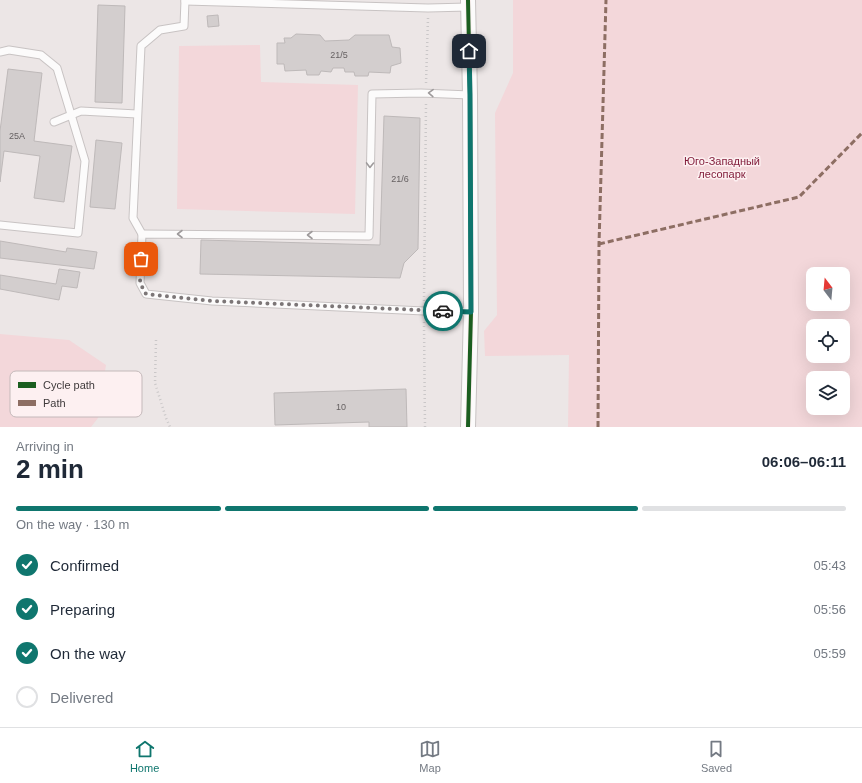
<!DOCTYPE html>
<html lang="en">
<head>
<meta charset="utf-8">
<style>
  :root { --surface:#fff; --page:#f6f6f7; --text:#1f2937; --muted:#747a83; --line:#e0e1e3; --accent:#0f766e }
  body { margin:0; font-family:Arial,sans-serif; background:var(--page); color:var(--text); height:100vh; display:flex; flex-direction:column; font-size:15px; white-space:nowrap }
  * { box-sizing:border-box; margin:0 }
  p { font-size:13px; color:var(--muted) }
  .icon { flex:none; width:22px; height:22px; fill:none; stroke:currentColor; stroke-width:2; stroke-linecap:round; stroke-linejoin:round }
  .map { position:relative; height:427px; overflow:hidden }
  .drawer { display:flex; flex-direction:column; background:var(--surface); flex:1 }
  .drawer>* { flex:none }
  .needle { width:26px; rotate:344deg }
  .tools { position:absolute; left:806px; top:267px; display:grid; gap:8px }
  .tools a { display:grid; place-items:center; width:44px; height:44px; border-radius:8px; background:var(--surface); box-shadow:0 4px 16px #0002; font-size:20px }
  .pin { position:absolute; display:grid; place-items:center; width:34px; height:34px; color:#fff; margin:-17px; border-radius:8px; box-shadow:0 2px 6px #0006 }
  .courier { position:absolute; display:grid; place-items:center; width:40px; height:40px; margin:-20px; border:3px solid #0f766e; border-radius:50%; background:#fff; color:#222; box-shadow:0 1px 5px #0007 }
  .headline em { font-style:normal; font-weight:600 }
  .headline div { display:flex; flex-direction:column-reverse }
  .headline { display:flex; align-items:center; justify-content:space-between; height:68px; padding:0 16px }
  h1 { font-size:26px; font-weight:600; line-height:30px }
  .bar { display:grid; grid-template-columns:repeat(4,1fr); gap:6px 4px; align-content:center; height:48px; padding:0 16px }
  .bar i { height:5px; border-radius:3px; background:var(--line) }
  .bar .on { background:var(--accent) }
  .bar p { grid-column:span 4 }
  ol { padding:0 16px; list-style:none }
  li { display:flex; align-items:center; gap:12px; height:44px }
  li p { margin-inline-start:auto }
  li .icon { padding:4px; border-radius:50%; background:var(--accent); color:#fff; stroke-width:4 }
  li:last-child { color:var(--muted) }
  li i { width:22px; height:22px; border:2px solid var(--line); border-radius:50% }
  .dock { display:flex; justify-content:space-around; align-items:center; height:56px; border-top:1px solid var(--line); background:var(--surface); font-size:11px; color:var(--muted) }
  .dock a { display:grid; justify-items:center; gap:2px }
  .dock .on { color:var(--accent) }
  .map>svg:first-child { display:block }
  .green { fill:#f3d7da; fill-rule:evenodd }
  .building { fill:#d3cece; stroke:#beb9b9 }
  .lines { fill:none; stroke-linecap:round; stroke-linejoin:round }
  .lane-casing { stroke:#c8c3c3; stroke-width:9 }
  .street-casing { stroke:#c8c3c3; stroke-width:16 }
  .path { stroke:#cac7c8; stroke-width:2.5; stroke-dasharray:1 3; stroke-linecap:butt }
  .lane { stroke:#fcfbfb; stroke-width:7 }
  .street { stroke:#fcfbfb; stroke-width:14 }
  .quiet { stroke:#8d6e63; stroke-width:3; stroke-dasharray:6 3; stroke-linecap:butt }
  .cycleway-casing { stroke:#fdf0f1; stroke-width:6 }
  .cycleway { stroke:#1b5e20; stroke-width:4 }
  .oneway { stroke:#9e9a9b }
  .done { stroke:#7c7677; stroke-width:4; stroke-dasharray:0 7.2 }
  .route { stroke:#0f766e; stroke-width:5 }
  .labels { text-anchor:middle; stroke-width:3; stroke-linejoin:round; paint-order:stroke }
  .number-label { font-size:9px; fill:#666162 }
  .park-label { font-size:11px; fill:#7f1937; stroke:#fdf0f1 }
  .key { fill:#fdf0f1; stroke:#c4b9ba; stroke-width:1 }
  .key-label { font-size:11px; fill:#3f3a3b }
</style>
</head>
<body>
<div class="map">
<svg width="862" height="427" viewBox="0 0 862 427">
  <rect width="100%" height="100%" fill="#ece6e6"/>
  <g class="green">
    <path d="M513,0H862V427H568L569,355L485,356L484,331L497,315L495,113L513,73ZM813,274H843V304H813ZM813,326H843V356H813ZM813,378H843V408H813Z"/>
    <path d="M260,45L261,82L358,85L355,214L177,209L179,46Z"/>
    <path d="M0,334L69,340L106,365L98,418L91,427H0Z"/>
  </g>
  <g class="building">
    <path d="M98,5L125,6L122,103L95,102Z"/>
    <path d="M218,15L219,26L208,27L207,16Z"/>
    <path d="M296,34L320,35L325,41L349,40L355,35H389L392,47L400,48L401,63L391,66L390,73L369,72L368,76H355L354,72H345L344,68H333L331,72L321,71L319,75H307L306,70L285,71L284,64H277V43H285L284,38H291Z"/>
    <path d="M8,69L42,73L34,141L72,146L64,202L34,198L40,156L4,151L0,182V131Z"/>
    <path d="M384,116L420,118L418,249L404,263L400,278L200,274L201,240L380,245Z"/>
    <path d="M96,140L122,143L115,209L90,207Z"/>
    <path d="M0,241L66,252L67,248L97,252L94,269L0,258Z"/>
    <path d="M59,269L80,272L77,288L62,286L59,300L0,289V275L56,284Z"/>
    <path d="M406,389L407,427H369V422L275,425L274,393Z"/>
  </g>
  <g class="lines">
    <defs>
      <g id="lane">
        <path d="M185,1L428,8L468,7"/>
        <path d="M0,52L9,50L41,55L57,68L85,161L78,233L0,225"/>
        <path d="M470,95L421,93L372,94L369,236L142,234L140,283L146,294L212,301L424,311L471,312"/>
        <path d="M54,122L81,111L137,114"/>
        <path d="M142,234L133,218L141,46L160,30L184,26L185,0"/>
      </g>
      <path id="street" d="M468,427L471,312L470,95L468,0"/>
    </defs>
    <use href="#lane" class="lane-casing"/>
    <use href="#street" class="street-casing"/>
    <g class="path">
      <path d="M426,83L428,18"/>
      <path d="M424,301L426,104"/>
      <path d="M424,322L425,427"/>
      <path d="M156,340L155,383L166,418L170,427"/>
    </g>
    <use href="#lane" class="lane"/>
    <use href="#street" class="street"/>
    <g class="quiet">
      <path d="M599,244L799,197L862,133"/>
      <path d="M598,427L599,244L606,0"/>
    </g>
    <defs>
      <path id="cycleway" d="M468,427L471,312L470,95L468,0"/>
    </defs>
    <use href="#cycleway" class="cycleway-casing"/>
    <use href="#cycleway" class="cycleway"/>
  </g>
  <defs><path id="oneway-chevron" d="M-2-3.5L2.5 0L-2 3.5" fill="none" stroke-width="1.6" stroke-linecap="round" stroke-linejoin="round"/></defs>
  <g class="oneway">
    <use href="#oneway-chevron" transform="translate(431 93) rotate(-178)"/>
    <use href="#oneway-chevron" transform="translate(370 165) rotate(91)"/>
    <use href="#oneway-chevron" transform="translate(180 234) rotate(-180)"/>
    <use href="#oneway-chevron" transform="translate(310 235) rotate(-180)"/>
  </g>
  <g class="lines">
    <path class="done" d="M141,259L140,283L146,294L212,301L443,311"/>
    <path class="route" d="M443,311L471,312L470,95L469,51"/>
  </g>
  <g class="labels">
    <g class="number-label">
      <text x="339" y="58">21/5</text>
      <text x="17" y="139">25А</text>
      <text x="400" y="182">21/6</text>
      <text x="341" y="410">10</text>
    </g>
    <g class="park-label">
      <text x="722" y="165">Юго-Западный<tspan x="722" dy="13">лесопарк</tspan></text>
    </g>
  </g>
  <rect x="10" y="371" width="132" height="46" rx="6" class="key"/>
  <rect x="18" y="382" width="18" height="6" fill="#1b5e20"/>
  <rect x="18" y="400" width="18" height="6" fill="#8d6e63"/>
  <g class="key-label">
    <text x="43" y="389">Cycle path</text>
    <text x="43" y="407">Path</text>
  </g>
</svg>
<div class="tools">
<a><svg class="needle" viewBox="-14 -14 28 28"><path d="M0-13l5 13h-10z" fill="#e53935"/><path d="M0 13l5-13h-10z" fill="#747a83"/></svg></a>
<a><svg class="icon" aria-label="locate" viewBox="0 0 24 24"><circle cx="12" cy="12" r="6"/><path d="M12 2v4M12 18v4M2 12h4M18 12h4"/></svg></a>
<a><svg class="icon" aria-label="layers" viewBox="0 0 24 24"><path d="M12 4l9 5-9 5-9-5zM3 14l9 5 9-5"/></svg></a>
</div>
<div class="pin" style="left:141px;top:259px;background:#ea580c"><svg class="icon" aria-label="bag" viewBox="0 0 24 24"><path d="M5 8h14l-1 12H6zM9 8a3 3 0 0 1 6 0"/></svg></div>
<div class="pin" style="left:469px;top:51px;background:#1f2937"><svg class="icon" aria-label="home" viewBox="0 0 24 24"><path d="M3 11l9-7 9 7M6 9v11h12V9"/></svg></div>
<div class="courier" style="left:443px;top:311px"><svg class="icon" aria-label="car" viewBox="0 0 24 24"><path d="M5 17H2v-5l4-1 3-4h7l3 4 3 1v5h-3M9 17h6M6 11h13"/><circle cx="7" cy="17" r="2"/><circle cx="17" cy="17" r="2"/></svg></div>
</div>
<section class="drawer">
<div class="headline"><div><h1>2 min</h1><p>Arriving in</p></div><em>06:06–06:11</em></div>
<div class="bar"><i class="on"></i><i class="on"></i><i class="on"></i><i></i><p>On the way · 130 m</p></div>
<ol>
<li><svg class="icon" aria-label="check" viewBox="0 0 24 24"><path d="M5 12l5 5 9-10"/></svg>Confirmed<p>05:43</p></li>
<li><svg class="icon" aria-label="check" viewBox="0 0 24 24"><path d="M5 12l5 5 9-10"/></svg>Preparing<p>05:56</p></li>
<li><svg class="icon" aria-label="check" viewBox="0 0 24 24"><path d="M5 12l5 5 9-10"/></svg>On the way<p>05:59</p></li>
<li><i></i>Delivered</li>
</ol>
</section>
<nav class="dock">
<a class="on"><svg class="icon" aria-label="home" viewBox="0 0 24 24"><path d="M3 11l9-7 9 7M6 9v11h12V9"/></svg>Home</a>
<a><svg class="icon" aria-label="map" viewBox="0 0 24 24"><path d="M3 6l6-2 6 2 6-2v14l-6 2-6-2-6 2zM9 4v14M15 6v14"/></svg>Map</a>
<a><svg class="icon" aria-label="saved" viewBox="0 0 24 24"><path d="M7 4h10v16l-5-4-5 4z"/></svg>Saved</a>
</nav>
</body>
</html>
